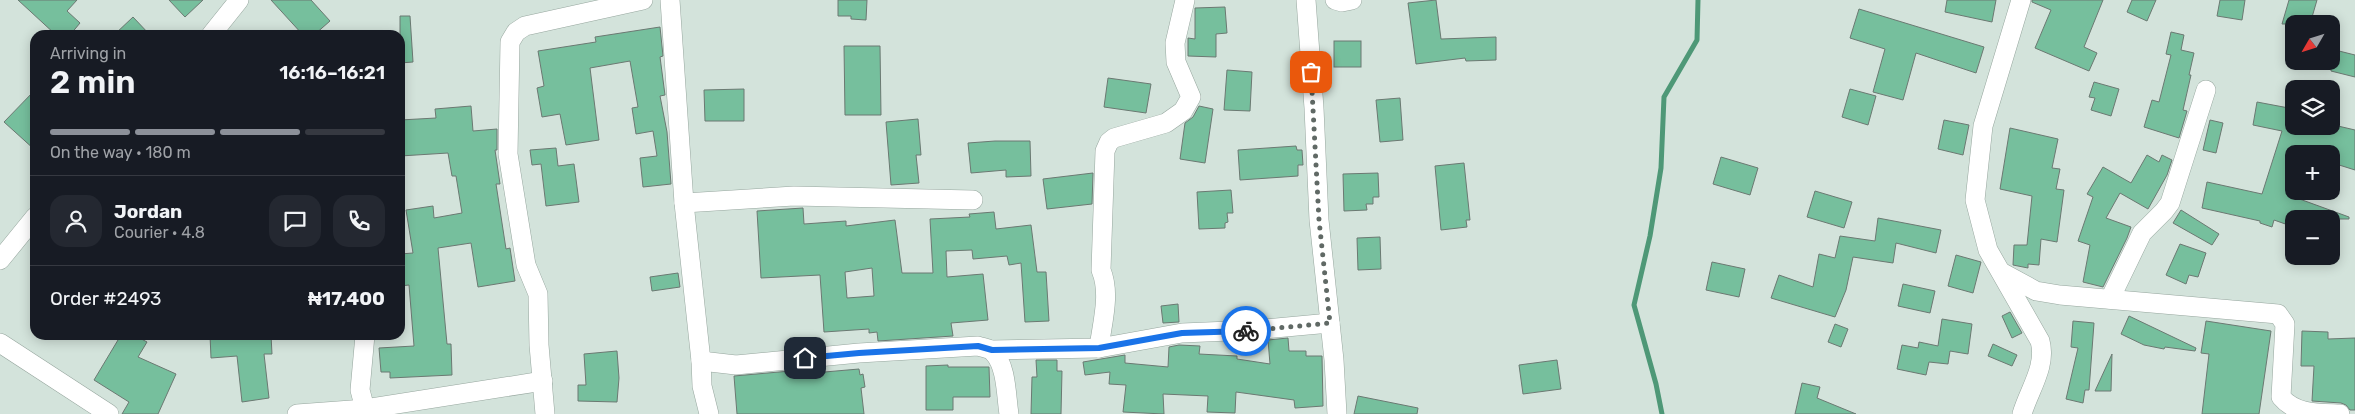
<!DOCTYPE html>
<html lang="en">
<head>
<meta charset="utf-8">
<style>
  :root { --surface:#171b24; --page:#242831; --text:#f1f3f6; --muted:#9ea1a6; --line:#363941; --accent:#8c9099 }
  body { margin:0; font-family:Rubik,sans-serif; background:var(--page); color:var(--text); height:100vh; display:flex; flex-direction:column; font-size:19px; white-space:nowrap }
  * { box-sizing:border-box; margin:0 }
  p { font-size:16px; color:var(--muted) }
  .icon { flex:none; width:28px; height:28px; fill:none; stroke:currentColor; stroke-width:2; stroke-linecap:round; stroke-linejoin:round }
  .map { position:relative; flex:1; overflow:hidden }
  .side { position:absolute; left:30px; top:30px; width:375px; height:310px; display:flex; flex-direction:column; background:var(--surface); border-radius:15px; box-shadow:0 2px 12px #0003 }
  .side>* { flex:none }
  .needle { width:32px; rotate:231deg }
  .tools { position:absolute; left:2285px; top:15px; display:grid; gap:10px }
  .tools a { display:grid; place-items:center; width:55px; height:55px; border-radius:10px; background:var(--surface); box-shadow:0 2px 12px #0003; font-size:25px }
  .pin { position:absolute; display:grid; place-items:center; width:42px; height:42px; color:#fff; margin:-21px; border-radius:10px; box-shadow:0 2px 8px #0006 }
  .courier { position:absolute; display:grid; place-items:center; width:50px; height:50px; margin:-25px; border:4px solid #1a73e8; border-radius:50%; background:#fff; color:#222; box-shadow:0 1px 6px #0007 }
  .summary em { font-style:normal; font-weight:600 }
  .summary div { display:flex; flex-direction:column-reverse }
  .summary { display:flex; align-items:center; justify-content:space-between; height:85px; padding:0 20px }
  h1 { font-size:32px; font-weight:600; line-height:38px }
  .bar { display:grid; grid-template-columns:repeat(4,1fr); gap:8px 5px; align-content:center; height:60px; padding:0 20px }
  .bar i { height:6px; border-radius:4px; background:var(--line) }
  .bar .selected { background:var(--accent) }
  .bar p { grid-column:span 4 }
  .line { display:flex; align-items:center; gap:12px; padding:0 20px; border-top:1px solid var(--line) }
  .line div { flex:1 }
  .round { display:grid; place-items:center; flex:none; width:52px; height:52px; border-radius:15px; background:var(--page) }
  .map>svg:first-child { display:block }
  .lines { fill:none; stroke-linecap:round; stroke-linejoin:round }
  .stream { stroke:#4e9877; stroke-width:5 }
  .building { fill:#76bf9d; stroke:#6b7972; fill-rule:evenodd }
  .minor-casing { stroke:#96a69e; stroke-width:20 }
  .minor { stroke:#fff; stroke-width:19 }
  .done { stroke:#606965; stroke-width:5; stroke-dasharray:0 9 }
  .route { stroke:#1a73e8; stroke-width:6 }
</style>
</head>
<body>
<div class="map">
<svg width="2355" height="414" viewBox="0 0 2355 414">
  <rect width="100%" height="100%" fill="#d3e3db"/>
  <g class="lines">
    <path class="stream" d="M1662,414L1656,384L1634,305L1650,236L1661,168L1664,97L1697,40L1698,0"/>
  </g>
  <g class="building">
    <path d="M18,0H77L67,11L80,23L70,35H56Z"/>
    <path d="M169,0H203L185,17Z"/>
    <path d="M271,0H311L330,21L314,35H303Z"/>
    <path d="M838,0H867L866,20L851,19V16H838Z"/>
    <path d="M1436,0L1441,39L1496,37V60L1466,61L1465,58L1416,64L1408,3Z"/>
    <path d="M1947,0H1996L1992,22L1945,12Z"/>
    <path d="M2032,0H2103L2084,47L2097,53L2089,71L2035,48L2051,10L2032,2Z"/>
    <path d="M2132,0H2156L2147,21L2127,12Z"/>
    <path d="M2220,0H2245L2242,20L2217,16Z"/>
    <path d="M2289,0H2317L2310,24H2282Z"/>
    <path d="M1225,7L1227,33L1216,34V57L1188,56V38L1195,39V8Z"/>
    <path d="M1859,9L1984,47L1976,73L1916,53L1903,100L1873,92L1885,49L1850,38Z"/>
    <path d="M400,16H410L413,62L400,63Z"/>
    <path d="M133,17L150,35H114Z"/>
    <path d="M660,27L663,56L660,57L665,95L660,96L667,132L671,184L643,187L640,158L657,156L653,131L636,134L632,108L638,107L630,61L590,68L599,140L566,145L560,114L542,117L537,88L544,86L538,51L596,42L595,37Z"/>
    <path d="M2171,32L2184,35L2181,50L2194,53L2189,75H2191L2183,110L2187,111L2179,138L2144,127L2152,100L2159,102L2171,55L2166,54Z"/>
    <rect x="1334" y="41" width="27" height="26"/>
    <path d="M844,46H880L881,115H845Z"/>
    <path d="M2331,49L2355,55V77L2331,71Z"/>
    <path d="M1227,70L1252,72L1250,111L1224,110Z"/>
    <path d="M1108,78L1151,84L1146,113L1104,107Z"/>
    <path d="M2094,82L2119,89L2111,116L2091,110L2095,98L2089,97Z"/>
    <path d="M744,89V121H705L704,90Z"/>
    <path d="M1850,89L1876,96L1868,125L1842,117Z"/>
    <path d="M35,90V150L4,122Z"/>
    <path d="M1400,98L1403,140L1380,142L1376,100Z"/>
    <path d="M2257,102L2294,109V126H2338L2355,130V170L2336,164L2339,154L2308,148L2306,154H2294V197L2349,217V219H2294V227L2274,220L2272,227L2260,223V221L2202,208L2207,182L2262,194L2282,131L2253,125Z"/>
    <path d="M471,106L473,131L497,129V150H495L500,184H496L506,249L510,248L515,281L478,287L471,243L438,248L447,344H451L452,375L390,378V372H381L379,348L414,346L409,285L400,286V254L413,253L406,210L433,206L434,218L462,213L456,176H452L448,153L400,156V120L436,118L435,109Z"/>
    <path d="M1199,106L1213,109L1205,163L1180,159L1185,123L1193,117Z"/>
    <path d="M918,119L921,155H916L919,183L891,185L886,122Z"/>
    <path d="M1944,120L1969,125L1963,155L1938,149Z"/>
    <path d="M2210,120L2223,123L2216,153L2203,150Z"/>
    <path d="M2010,128L2058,139L2052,168L2060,169L2056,189L2064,190L2057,242L2041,239L2039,265L2028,264V268L2013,265L2014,245H2027L2032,196L2000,189Z"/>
    <path d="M995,141H1030L1031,176L1006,177V170L971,173L968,143Z"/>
    <path d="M1296,146L1297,150H1302L1303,165H1298V176L1240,180L1238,150Z"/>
    <path d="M556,148L558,166L574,164L579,202L546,206L541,164L532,165L530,150Z"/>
    <path d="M2147,155L2159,162L2162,155L2172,160L2167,175L2148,209L2120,193L2106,218L2131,227L2127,238L2103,287L2083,282L2090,245L2078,241L2093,197L2087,194L2103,167L2131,183Z"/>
    <path d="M1721,157L1758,168L1750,195L1713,184Z"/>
    <path d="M1464,163L1470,220H1466L1467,227L1441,230L1435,166Z"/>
    <path d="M1093,173L1092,204L1047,209L1043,179Z"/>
    <path d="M1378,173L1379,197H1373V204H1366L1367,210L1344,211L1343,174Z"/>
    <path d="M1231,190L1233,213H1227L1228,222L1225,223V228L1199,229L1197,192Z"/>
    <path d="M1815,191L1852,202L1844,228L1807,217Z"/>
    <path d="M803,208L804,224L846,221V226L895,220L902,273H933L930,219L970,217L969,214L994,212L996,229L1031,225L1037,272H1046L1049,321L1025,322L1021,263L1009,265L1007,256L973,259L972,250L946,251L947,277L983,274L988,320L951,323L953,336L878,341L877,332L869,333V329L824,332L820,275L761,278L757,211ZM872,268L874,296L847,298L845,272Z"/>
    <path d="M2181,210L2219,234L2212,245L2173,223Z"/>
    <path d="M1878,218L1941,230L1936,253L1896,243L1893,263L1853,257L1846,290L1835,317L1771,298L1779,275L1813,287L1819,254L1835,258L1840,236L1875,241Z"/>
    <path d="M1380,237L1381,269L1358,270L1357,238Z"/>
    <path d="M2180,244L2206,253L2198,277L2189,275L2186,284L2166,275Z"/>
    <path d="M1956,255L1981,262L1973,293L1948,286Z"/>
    <path d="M1712,262L1745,269L1739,297L1706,290Z"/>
    <path d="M678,273L680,287L652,291L650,277Z"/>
    <path d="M1903,284L1935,291L1930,313L1898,306Z"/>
    <path d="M1178,304L1179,322L1163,323L1161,306Z"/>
    <path d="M2010,312L2022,333L2012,338L2002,316Z"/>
    <path d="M2129,316L2196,348L2195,351L2165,347L2164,349L2144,345L2121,334Z"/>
    <path d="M1942,319L1972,324L1968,354L1950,351L1948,364L1929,362L1926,375L1897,369L1902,345L1918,348L1919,342L1938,346Z"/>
    <path d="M2073,321L2094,323L2089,390H2085L2083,403L2066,399L2078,348L2071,347Z"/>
    <path d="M2206,321L2271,331L2259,414H2202L2209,354L2201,353Z"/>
    <path d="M1835,324L1848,329L1841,347L1828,342Z"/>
    <path d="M2302,331L2328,332V339L2355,338V410H2350L2346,405L2341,403L2312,401L2314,366H2301Z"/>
    <path d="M121,335H134L147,342L138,357L176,374L158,414H122L129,402L94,380Z"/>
    <path d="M210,335H271L272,354H264L269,398L242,402L237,356L211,358Z"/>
    <path d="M1288,338L1289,351H1306V356H1322L1323,406L1295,408L1294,400L1236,392L1235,413L1207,412L1208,396L1163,394L1164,414L1123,412L1126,385L1109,384L1110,372L1085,375L1083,362L1125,355V363L1168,367L1169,347L1179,345L1200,346L1199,354L1237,356V359L1270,364L1268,340Z"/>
    <path d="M1993,344L2017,355L2012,366L1988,356Z"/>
    <path d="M617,351L619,378L617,402L578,401V385H586L584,354Z"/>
    <path d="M2112,354L2111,391H2095Z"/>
    <path d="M1036,360H1057V371H1062L1061,414H1031L1032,377H1037Z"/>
    <path d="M1557,360L1561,389L1523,394L1519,365Z"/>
    <path d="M948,365V367H989L990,397H953V410H926V366Z"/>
    <path d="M813,369V373L859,369L860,375L863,374L865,387L861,388L864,414H737L734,376Z"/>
    <path d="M1802,383L1820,387L1817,398L1856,414H1795Z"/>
    <path d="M1358,396L1418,408L1417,414H1354Z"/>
  </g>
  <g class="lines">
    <defs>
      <g id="minor">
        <path d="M670,0L684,203L701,361L702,386L709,414"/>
        <path d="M1306,0L1314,108L1319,220L1334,360L1337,414"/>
        <path d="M1335,0L1342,2L1352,0"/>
        <path d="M2021,0L1983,126L1975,200L1988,250L2040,341C2047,366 2029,390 2022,414"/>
        <path d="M211,35L239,0"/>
        <path d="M684,203L794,196L973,200"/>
        <path d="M0,260L35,217"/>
        <path d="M2003,273L2036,291L2060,295L2278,314L2285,324L2281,397C2295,414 2317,413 2340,414"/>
        <path d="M2110,299L2142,233L2164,211L2170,203L2206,90"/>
        <path d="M365,335L360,390L365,409L543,381"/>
        <path d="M0,343L109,414"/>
        <path d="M1099,348C1102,323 1111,294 1101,270L1105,151L1109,142L1114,138L1166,123L1183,111L1191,97L1176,62L1175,43L1185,0"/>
        <path d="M992,350L1099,348L1182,333L1254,330L1330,323"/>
        <path d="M701,361L736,365L859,353L978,346C983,348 990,348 993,352C1007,366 1006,396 1009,414"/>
        <path d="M297,414L365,409"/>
        <path d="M545,414L539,345L538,294L526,265L508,154L510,42L516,32L525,26L643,0"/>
      </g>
    </defs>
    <use href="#minor" class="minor-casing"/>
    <use href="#minor" class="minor"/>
  </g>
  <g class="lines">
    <path class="done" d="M1246,331L1330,323L1319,220L1311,72"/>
    <path class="route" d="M805,358L859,353L978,346L992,350L1099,348L1182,333L1246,331"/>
  </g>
</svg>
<div class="tools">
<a><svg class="needle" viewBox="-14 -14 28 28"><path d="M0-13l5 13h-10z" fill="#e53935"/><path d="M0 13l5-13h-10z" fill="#9ea1a6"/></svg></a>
<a><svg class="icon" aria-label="layers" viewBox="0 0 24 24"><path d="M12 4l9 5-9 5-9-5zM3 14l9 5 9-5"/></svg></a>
<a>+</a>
<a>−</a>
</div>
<div class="pin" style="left:1311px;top:72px;background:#ea580c"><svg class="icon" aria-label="bag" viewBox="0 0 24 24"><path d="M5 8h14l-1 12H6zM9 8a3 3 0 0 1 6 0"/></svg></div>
<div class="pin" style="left:805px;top:358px;background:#1f2937"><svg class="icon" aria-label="home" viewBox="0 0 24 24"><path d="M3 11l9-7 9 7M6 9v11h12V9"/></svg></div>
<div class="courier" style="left:1246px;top:331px"><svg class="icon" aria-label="bike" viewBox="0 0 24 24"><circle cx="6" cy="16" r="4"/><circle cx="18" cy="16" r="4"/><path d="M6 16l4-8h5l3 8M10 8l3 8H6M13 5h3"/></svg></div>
<section class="side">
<div class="summary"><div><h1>2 min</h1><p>Arriving in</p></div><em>16:16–16:21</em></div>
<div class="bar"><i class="selected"></i><i class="selected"></i><i class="selected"></i><i></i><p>On the way · 180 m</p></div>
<div class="line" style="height:90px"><a class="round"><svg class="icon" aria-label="person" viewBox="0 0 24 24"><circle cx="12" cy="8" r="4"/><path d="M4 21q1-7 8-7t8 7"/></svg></a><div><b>Jordan</b><p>Courier · 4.8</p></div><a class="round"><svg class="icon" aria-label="chat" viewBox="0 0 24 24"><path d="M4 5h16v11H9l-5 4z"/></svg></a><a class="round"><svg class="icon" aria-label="phone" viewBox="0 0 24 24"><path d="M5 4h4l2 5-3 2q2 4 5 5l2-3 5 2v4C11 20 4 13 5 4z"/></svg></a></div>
<div class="line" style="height:65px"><div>Order #2493</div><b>₦17,400</b></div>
</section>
</div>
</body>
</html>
